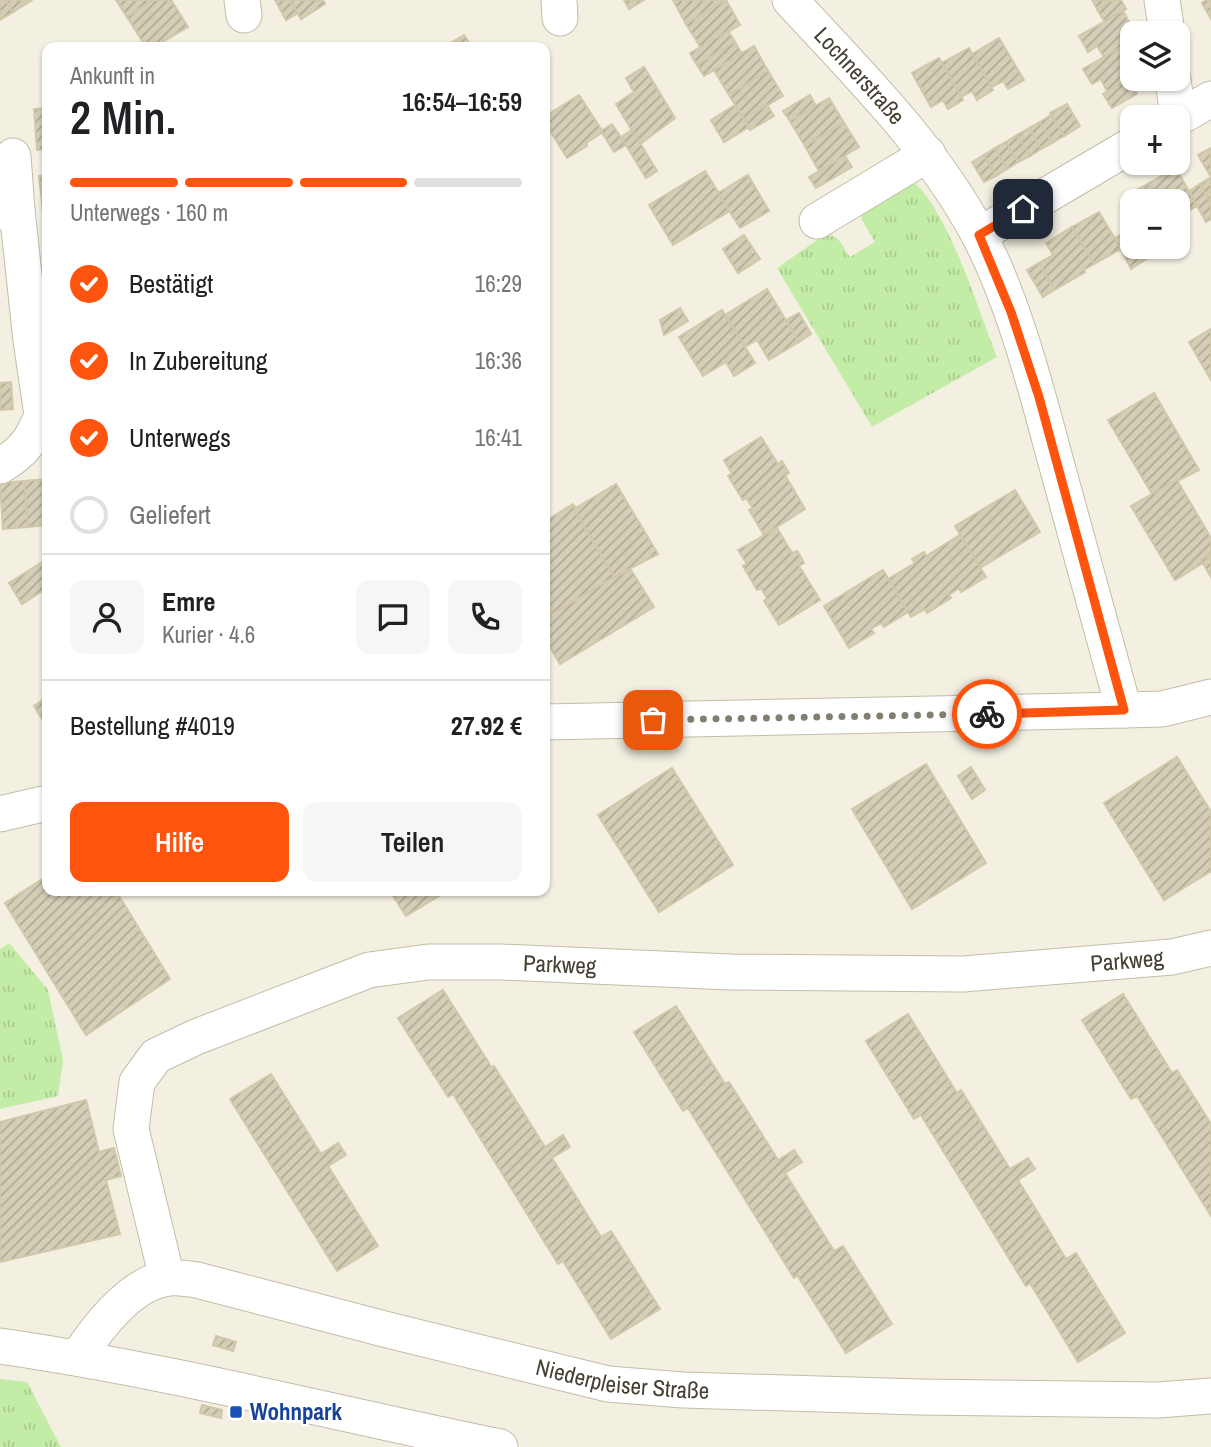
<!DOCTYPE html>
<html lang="de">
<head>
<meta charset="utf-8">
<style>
  :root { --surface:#fff; --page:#f6f6f6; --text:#202124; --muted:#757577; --line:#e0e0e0; --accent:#ff540d }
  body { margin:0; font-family:"Archivo Narrow",sans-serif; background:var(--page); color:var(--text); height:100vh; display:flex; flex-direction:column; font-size:26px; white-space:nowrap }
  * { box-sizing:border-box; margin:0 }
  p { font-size:23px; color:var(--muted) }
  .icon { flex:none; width:38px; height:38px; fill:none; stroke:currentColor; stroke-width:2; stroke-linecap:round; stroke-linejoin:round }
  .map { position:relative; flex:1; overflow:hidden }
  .sheet { position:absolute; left:42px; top:42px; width:508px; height:854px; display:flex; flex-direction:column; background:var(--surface); border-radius:14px; box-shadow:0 2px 5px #0004 }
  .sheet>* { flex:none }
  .controls { position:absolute; left:1120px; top:21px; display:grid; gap:14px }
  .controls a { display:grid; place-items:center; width:70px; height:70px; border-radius:14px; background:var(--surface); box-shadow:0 2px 5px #0004; font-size:35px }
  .pin { position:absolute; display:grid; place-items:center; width:60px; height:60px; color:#fff; margin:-30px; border-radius:14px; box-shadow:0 4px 10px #0006 }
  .courier { position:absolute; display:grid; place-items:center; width:70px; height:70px; margin:-35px; border:5px solid #ff540d; border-radius:50%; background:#fff; color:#222; box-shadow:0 2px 9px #0007 }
  .summary em { font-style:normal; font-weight:600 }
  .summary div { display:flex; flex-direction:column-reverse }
  .summary { display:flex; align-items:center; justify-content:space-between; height:119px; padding:0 28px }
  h1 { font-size:46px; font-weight:600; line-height:52px }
  .bar { display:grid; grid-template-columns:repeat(4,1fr); gap:10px 7px; align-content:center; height:84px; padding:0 28px }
  .bar i { height:9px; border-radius:5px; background:var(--line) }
  .bar .selected { background:var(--accent) }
  .bar p { grid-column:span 4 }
  .line { display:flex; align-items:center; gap:18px; padding:0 28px; border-top:2px solid var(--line) }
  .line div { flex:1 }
  .round { display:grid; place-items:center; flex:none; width:74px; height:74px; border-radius:14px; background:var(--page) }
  ol { padding:0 28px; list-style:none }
  li { display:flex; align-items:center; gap:21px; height:77px }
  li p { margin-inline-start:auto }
  li .icon { padding:7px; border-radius:50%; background:var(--accent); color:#fff; stroke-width:4 }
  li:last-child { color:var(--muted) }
  li i { width:38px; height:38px; border:4px solid var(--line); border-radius:50% }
  .primary-button { display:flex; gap:14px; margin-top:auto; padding:14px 28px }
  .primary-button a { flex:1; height:80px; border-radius:14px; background:var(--accent); color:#fff; font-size:28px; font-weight:600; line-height:80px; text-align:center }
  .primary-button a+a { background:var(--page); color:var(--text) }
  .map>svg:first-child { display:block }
  .grass { fill:url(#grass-tufts) }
  .building { fill:url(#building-hatch); stroke:#d1c7a9; stroke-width:2 }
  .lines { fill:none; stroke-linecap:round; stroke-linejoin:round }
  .minor-casing { stroke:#c2bda7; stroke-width:37 }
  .minor { stroke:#fff; stroke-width:35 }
  .done { stroke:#827e70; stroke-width:7; stroke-dasharray:0 12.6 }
  .route { stroke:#ff540d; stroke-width:9 }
  .transit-dot { fill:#1a4fb4; stroke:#fff; stroke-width:2.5 }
  .labels { text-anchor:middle; stroke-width:5; stroke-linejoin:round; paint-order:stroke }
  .street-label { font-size:23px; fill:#454032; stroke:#fff }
  .transit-label { font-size:23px; font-weight:bold; fill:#164399; stroke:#fff; text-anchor:start }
</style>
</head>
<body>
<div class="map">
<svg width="1211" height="1447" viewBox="0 0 1211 1447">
  <defs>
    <pattern id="grass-tufts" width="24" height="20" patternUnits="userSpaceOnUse" patternTransform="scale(1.75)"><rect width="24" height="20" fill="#c3eca7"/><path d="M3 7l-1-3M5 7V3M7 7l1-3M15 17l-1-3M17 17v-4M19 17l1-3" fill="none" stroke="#a9cb90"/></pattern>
    <pattern id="building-hatch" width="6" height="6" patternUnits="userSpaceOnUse" patternTransform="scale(1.75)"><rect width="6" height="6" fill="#d5ceb7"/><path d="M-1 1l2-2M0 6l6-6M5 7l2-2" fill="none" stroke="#afa995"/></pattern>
  </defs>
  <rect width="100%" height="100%" fill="#f3f0e2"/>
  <g class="grass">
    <path d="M906,184H916C951,219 978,309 997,357L872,427L777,268L823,236C839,232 842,247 850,257L875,242L862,220L860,210Z"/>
    <path d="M9,943L48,990L63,1060L58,1096L0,1109V949Z"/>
    <path d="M0,1379L27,1382L61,1447H0Z"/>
  </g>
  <g class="building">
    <path d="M0,0H6L13,12L0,20Z"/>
    <path d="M6,0H32L13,12Z"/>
    <path d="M116,0H153L127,17Z"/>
    <path d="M153,0H171L188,27L154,47H146L127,17Z"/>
    <path d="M275,0H290L298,13L286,20Z"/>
    <path d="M290,0H323L325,4L301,19Z"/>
    <path d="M624,0H644L629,9Z"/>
    <path d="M673,0H726L686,24Z"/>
    <path d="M726,0L740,25L701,48L686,24Z"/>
    <path d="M1092,0H1113L1097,9Z"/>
    <path d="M1113,0H1121L1126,9L1104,21L1097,9Z"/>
    <path d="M1206,0H1211V19L1202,3Z"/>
    <path d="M1123,11L1135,33H1132V41L1104,57L1097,46L1088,52L1079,36Z"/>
    <path d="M728,31L735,42L697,65L690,53Z"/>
    <path d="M464,35L472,47H444Z"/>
    <path d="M999,38L1024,80L1008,89L1003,81L992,87L972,54Z"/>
    <path d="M735,42L742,54L704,76L697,65Z"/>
    <path d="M1125,45L1132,58V77L1107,91L1101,79L1092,84L1083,69Z"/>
    <path d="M754,46L768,71L729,95L714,70Z"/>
    <path d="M969,48L993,90L977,100L972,91L961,97L942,63Z"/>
    <path d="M939,58L963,100L948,109L943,100L931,107L912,73Z"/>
    <path d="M644,67L675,118L640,144L616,104L634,92L626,78Z"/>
    <path d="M768,71L783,96L744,119L729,95Z"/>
    <path d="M1128,79L1137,94L1112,108L1103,94Z"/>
    <path d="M579,95L603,132L586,143L587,146L567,158L544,121V117Z"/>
    <path d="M810,95L816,106L790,121L783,111Z"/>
    <path d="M829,98L844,123L805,146L790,121Z"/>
    <path d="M1067,104L1080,126L1064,136L1050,113Z"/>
    <path d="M735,105L749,127L724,142L711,120Z"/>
    <path d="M767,105L774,116L750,130L744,119Z"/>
    <path d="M47,108V149L37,150L34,109Z"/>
    <path d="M1051,115L1064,136L1052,143L1040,122Z"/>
    <path d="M1040,122L1052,143L1041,149L1029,128Z"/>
    <path d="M844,123L859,147L819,171L805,146Z"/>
    <path d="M612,124L626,145L614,152L601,131Z"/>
    <path d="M1029,128L1041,149L1030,156L1017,135Z"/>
    <path d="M632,130L657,171L646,178L621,137Z"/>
    <path d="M1017,135L1030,156L1018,162L1006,142Z"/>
    <path d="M1006,142L1018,162L1007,169L995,148Z"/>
    <path d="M995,148L1007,169L996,176L984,155Z"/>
    <path d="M1211,148V177L1198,155Z"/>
    <path d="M984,155L996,176L984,182L972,162Z"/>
    <path d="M845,156L852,167L816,188L809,177Z"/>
    <path d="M1176,168L1197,206L1178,217V201H1160L1149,183Z"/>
    <path d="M705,171L730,211L673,245L649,205Z"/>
    <path d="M47,175V201L42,202L39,176Z"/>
    <path d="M748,175L769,211L740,228L718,193Z"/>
    <path d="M1211,177V204L1200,184Z"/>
    <path d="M1149,183L1160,201H1132V216L1122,198Z"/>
    <path d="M1200,184L1211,204V219L1206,222L1189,191Z"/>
    <path d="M47,201V227L44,228L42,202Z"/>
    <path d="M1099,212L1121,249L1094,264L1072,227Z"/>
    <path d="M1072,227L1094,264L1084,270L1085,272L1054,290L1039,263L1053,255L1046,243Z"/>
    <path d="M1126,232L1132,247H1135L1143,261L1131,269L1115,238Z"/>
    <path d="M744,235L760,259L738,273L723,249Z"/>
    <path d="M1135,247H1151L1156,254L1143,261Z"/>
    <path d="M1039,263L1054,290L1043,297L1027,270Z"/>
    <path d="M767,289L799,342L769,360L757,340L745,347L725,315Z"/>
    <path d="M680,308L688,321L664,335L660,320Z"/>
    <path d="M722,310L755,363L734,376L726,362L703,376L679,337Z"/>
    <path d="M799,313L811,334L799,342L786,320Z"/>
    <path d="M1211,329V380L1189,342Z"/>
    <path d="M11,382L13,409L0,410V383Z"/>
    <path d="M1154,393L1199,470L1152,494L1108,420Z"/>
    <path d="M761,437L778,464L782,461L789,473L785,475L805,509L764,535L749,510L753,508L746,498L743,500L728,476L732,474L724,460Z"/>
    <path d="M47,479V525L28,527L24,481Z"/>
    <path d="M1177,480L1211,538V554L1201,560L1203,563L1175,580L1131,506Z"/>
    <path d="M24,481L28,527L3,529L0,483Z"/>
    <path d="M616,484L658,554L614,577L574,509Z"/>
    <path d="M1015,490L1040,532L980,568L955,526Z"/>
    <path d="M573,504L576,508L574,509L614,577L544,619V522Z"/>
    <path d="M777,528L792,553L797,551L801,557L804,563L799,566L820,600L779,625L764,601L767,598L761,588L757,590L743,566L747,564L738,550Z"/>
    <path d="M960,535L986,577L961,592L959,588L949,595L951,598L927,613L925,609L911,617L888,579L915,563L912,559L924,552L926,556Z"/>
    <path d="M1211,554V577L1201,560Z"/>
    <path d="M47,559V588L22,604L9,583Z"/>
    <path d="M631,570L654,607L560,664L544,637V619L614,577Z"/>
    <path d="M883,570L908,612L884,627L881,623L871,629L874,633L849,648L824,606Z"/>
    <path d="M47,697V727L34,706Z"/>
    <path d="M1177,757L1211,812V871L1164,900L1104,803Z"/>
    <path d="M926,764L986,863L912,909L852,809Z"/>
    <path d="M971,767L985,790L972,799L958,776Z"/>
    <path d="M672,768L733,865L659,912L598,815Z"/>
    <path d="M47,876V891H116L170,979L86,1035L5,903Z"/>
    <path d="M390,891H447L406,916Z"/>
    <path d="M443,990L492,1068L494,1066L545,1147L563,1135L570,1147L552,1158L601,1237L611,1231L660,1309L611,1339L563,1261L558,1264L453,1094L448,1097L398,1018Z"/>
    <path d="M1123,994L1172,1073L1177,1070L1211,1124V1216L1137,1096L1131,1099L1082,1020Z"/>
    <path d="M676,1006L725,1084L729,1082L778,1160L794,1150L802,1162L785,1173L834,1251L843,1246L892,1324L846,1353L797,1275L794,1278L688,1108L683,1111L634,1032Z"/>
    <path d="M908,1014L957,1093L961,1090L1010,1169L1028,1158L1035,1169L1018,1180L1066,1259L1076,1253L1125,1333L1078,1362L1030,1283L1026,1286L921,1115L914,1119L866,1041Z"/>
    <path d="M271,1074L321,1154L338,1143L346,1155L328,1166L378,1246L337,1271L230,1099Z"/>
    <path d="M86,1100L99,1152L114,1148L121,1176L106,1180L120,1234L0,1262V1122Z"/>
    <path d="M216,1336L236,1342L233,1351L213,1345Z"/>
    <path d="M202,1405L222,1410L221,1418L200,1413Z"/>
  </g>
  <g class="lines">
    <defs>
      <g id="minor">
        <path d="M242,0L244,15"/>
        <path d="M559,0L560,18"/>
        <path id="s1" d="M790,0C858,74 931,145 979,235C1013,300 1035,384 1054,455C1077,540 1101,625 1124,710"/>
        <path d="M1162,0L1167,33"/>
        <path d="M1173,79L1178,118"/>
        <path d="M1178,118L1211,99"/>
        <path d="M13,156L17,210"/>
        <path d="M0,212L17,210L31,340L42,415L47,414"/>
        <path d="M817,221L928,154"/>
        <path d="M979,235L1132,145"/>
        <path d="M0,466C23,453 33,439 42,415"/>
        <path d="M544,722L1124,710L1162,709L1211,697"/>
        <path d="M0,814L47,803"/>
        <path id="s2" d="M167,1278L131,1129L137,1082L156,1056L196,1037L369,970L428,962H501L730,972L963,974L1172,957L1211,948"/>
        <path d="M0,1346C168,1370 333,1413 500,1447"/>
        <path id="s3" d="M78,1357C97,1328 131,1282 169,1278C178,1277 188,1279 197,1280L388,1330L608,1384L683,1390L919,1397L1158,1400L1211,1396"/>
      </g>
    </defs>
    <use href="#minor" class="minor-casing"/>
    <use href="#minor" class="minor"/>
  </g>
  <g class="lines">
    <path class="done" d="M653,720L987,714"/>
    <path class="route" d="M987,714L1124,710L1039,397L1011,312L979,235L1023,209"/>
  </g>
  <rect class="transit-dot" x="229" y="1405" width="14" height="14" rx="3.5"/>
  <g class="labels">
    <g class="street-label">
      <text dy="8" stroke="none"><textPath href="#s1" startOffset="103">Lochnerstraße</textPath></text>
      <text dy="8" stroke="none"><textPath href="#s2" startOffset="1222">Parkweg</textPath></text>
      <text dy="8" stroke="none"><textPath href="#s2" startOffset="654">Parkweg</textPath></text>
      <text dy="8" stroke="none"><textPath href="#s3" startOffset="590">Niederpleiser Straße</textPath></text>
    </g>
    <g class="transit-label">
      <text x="250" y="1420">Wohnpark</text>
    </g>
  </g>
</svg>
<div class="controls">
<a><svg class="icon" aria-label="layers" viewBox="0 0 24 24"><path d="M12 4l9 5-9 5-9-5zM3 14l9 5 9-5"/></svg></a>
<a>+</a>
<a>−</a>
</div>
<div class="pin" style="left:653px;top:720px;background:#ea580c"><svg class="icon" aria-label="bag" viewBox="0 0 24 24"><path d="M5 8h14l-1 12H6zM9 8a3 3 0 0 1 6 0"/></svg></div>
<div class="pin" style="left:1023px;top:209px;background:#1f2937"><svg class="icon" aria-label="home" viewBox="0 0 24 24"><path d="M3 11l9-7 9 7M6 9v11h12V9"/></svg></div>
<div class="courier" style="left:987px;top:714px"><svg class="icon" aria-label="bike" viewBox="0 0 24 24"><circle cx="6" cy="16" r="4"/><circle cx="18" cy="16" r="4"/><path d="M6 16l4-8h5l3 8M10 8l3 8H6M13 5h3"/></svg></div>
<section class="sheet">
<div class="summary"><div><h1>2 Min.</h1><p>Ankunft in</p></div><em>16:54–16:59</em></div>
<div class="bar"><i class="selected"></i><i class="selected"></i><i class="selected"></i><i></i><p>Unterwegs · 160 m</p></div>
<ol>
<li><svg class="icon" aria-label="check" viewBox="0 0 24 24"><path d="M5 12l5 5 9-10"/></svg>Bestätigt<p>16:29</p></li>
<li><svg class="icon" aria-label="check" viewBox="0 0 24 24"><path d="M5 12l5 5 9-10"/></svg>In Zubereitung<p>16:36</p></li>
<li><svg class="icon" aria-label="check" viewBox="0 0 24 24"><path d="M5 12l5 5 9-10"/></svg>Unterwegs<p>16:41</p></li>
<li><i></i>Geliefert</li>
</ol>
<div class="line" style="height:126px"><a class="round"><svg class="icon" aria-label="person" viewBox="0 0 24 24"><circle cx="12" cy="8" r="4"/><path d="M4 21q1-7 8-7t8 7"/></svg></a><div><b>Emre</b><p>Kurier · 4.6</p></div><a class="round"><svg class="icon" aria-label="chat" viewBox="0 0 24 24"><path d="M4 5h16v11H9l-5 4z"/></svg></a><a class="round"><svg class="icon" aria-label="phone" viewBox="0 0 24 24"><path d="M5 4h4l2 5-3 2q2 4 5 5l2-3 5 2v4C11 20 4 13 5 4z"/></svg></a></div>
<div class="line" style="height:91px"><div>Bestellung #4019</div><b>27.92 €</b></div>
<div class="primary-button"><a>Hilfe</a><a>Teilen</a></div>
</section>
</div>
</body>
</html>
